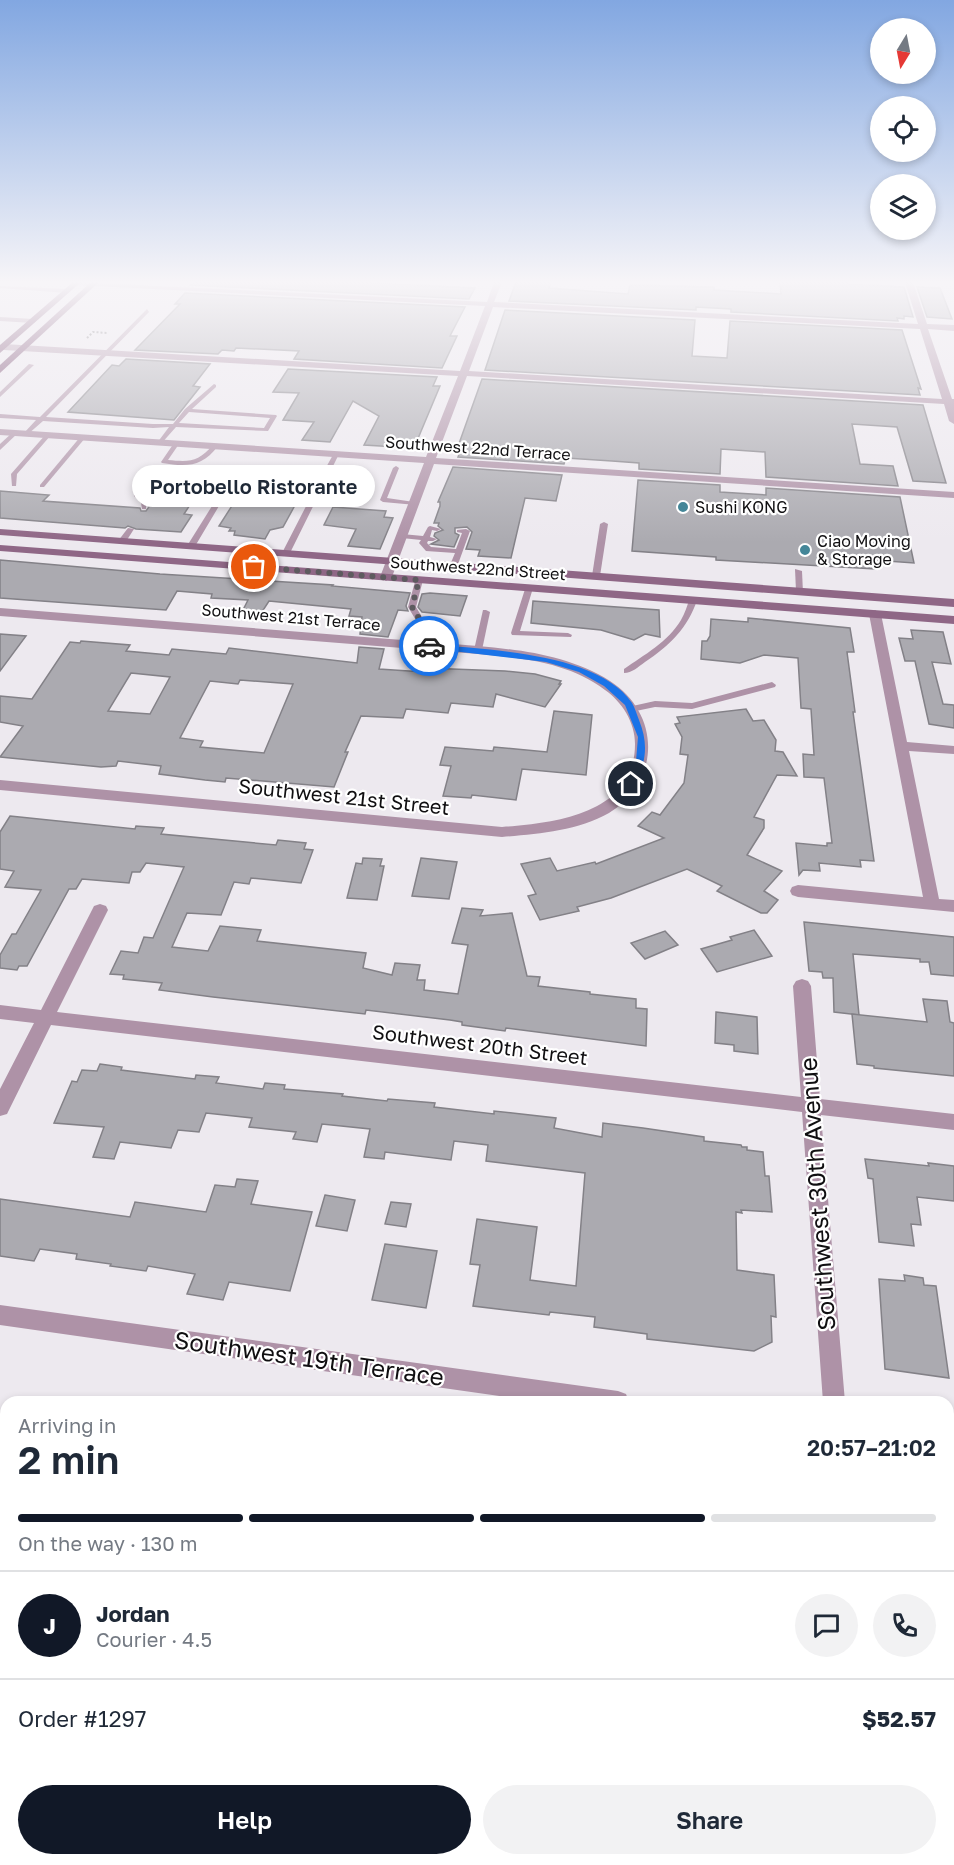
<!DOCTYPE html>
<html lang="en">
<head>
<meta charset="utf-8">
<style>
  :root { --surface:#fff; --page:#f2f2f3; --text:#1f2937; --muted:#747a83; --line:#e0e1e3; --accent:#111827 }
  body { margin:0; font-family:"Golos Text",sans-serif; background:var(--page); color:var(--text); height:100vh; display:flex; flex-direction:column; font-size:22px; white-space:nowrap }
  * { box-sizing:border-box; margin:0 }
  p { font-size:20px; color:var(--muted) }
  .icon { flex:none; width:33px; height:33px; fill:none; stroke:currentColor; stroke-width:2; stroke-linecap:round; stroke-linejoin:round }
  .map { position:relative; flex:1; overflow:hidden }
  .details { position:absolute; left:0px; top:1396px; width:954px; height:470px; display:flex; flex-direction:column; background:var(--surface); border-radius:18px 18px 0 0; box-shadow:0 3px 9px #0003 }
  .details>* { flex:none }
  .needle { width:39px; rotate:190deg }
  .fabs { position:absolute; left:870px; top:18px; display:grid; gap:12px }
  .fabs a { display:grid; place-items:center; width:66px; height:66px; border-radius:50%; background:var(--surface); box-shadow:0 3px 9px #0003; font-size:30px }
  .pin { position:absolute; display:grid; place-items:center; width:51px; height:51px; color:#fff; margin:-26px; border:3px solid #fff; border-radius:50%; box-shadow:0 2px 6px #0007 }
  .courier { position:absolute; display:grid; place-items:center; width:60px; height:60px; margin:-30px; border:4px solid #1a73e8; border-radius:50%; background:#fff; color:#222; box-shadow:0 2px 8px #0007 }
  .bubble { position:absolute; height:42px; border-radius:21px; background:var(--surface); box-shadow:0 3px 9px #0003; font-size:20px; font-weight:600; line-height:42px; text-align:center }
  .summary em { font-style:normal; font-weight:600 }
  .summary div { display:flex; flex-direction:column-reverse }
  .summary { display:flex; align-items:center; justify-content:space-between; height:102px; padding:0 18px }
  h1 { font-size:39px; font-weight:600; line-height:45px }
  .bar { display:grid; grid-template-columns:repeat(4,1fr); gap:9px 6px; align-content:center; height:72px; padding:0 18px }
  .bar i { height:8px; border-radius:4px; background:var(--line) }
  .bar .active { background:var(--accent) }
  .bar p { grid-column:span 4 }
  .line { display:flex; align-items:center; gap:15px; padding:0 18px; border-top:2px solid var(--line) }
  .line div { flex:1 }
  .round { display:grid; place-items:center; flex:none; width:63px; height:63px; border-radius:32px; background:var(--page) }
  .action { display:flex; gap:12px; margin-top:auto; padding:12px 18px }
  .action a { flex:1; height:69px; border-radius:36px; background:var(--accent); color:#fff; font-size:24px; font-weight:600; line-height:69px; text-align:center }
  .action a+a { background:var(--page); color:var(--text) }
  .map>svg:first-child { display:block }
  .building { fill:#abaab0; stroke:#838187; stroke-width:1.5; fill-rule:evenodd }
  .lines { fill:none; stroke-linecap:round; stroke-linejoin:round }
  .path { stroke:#79767a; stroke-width:2; stroke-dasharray:2 2; stroke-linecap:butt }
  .service { fill:#ae92a7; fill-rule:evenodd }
  .minor { fill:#ae92a7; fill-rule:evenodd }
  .secondary { fill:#8f6786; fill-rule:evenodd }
  .trunk { fill:#6e3c64; fill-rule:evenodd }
  .route { fill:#1a73e8 }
  .done { stroke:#5d5b5f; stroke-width:6; stroke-dasharray:0 10.8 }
  .poi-dot { fill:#448698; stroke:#fff; stroke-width:2 }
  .labels { text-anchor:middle; stroke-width:4.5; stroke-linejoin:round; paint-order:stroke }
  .far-street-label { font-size:16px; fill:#100f11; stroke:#fff }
  .far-poi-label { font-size:16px; fill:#100f11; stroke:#fff; text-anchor:start }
  .street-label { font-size:20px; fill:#100f11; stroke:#fff }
  .near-street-label { font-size:24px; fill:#100f11; stroke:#fff }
</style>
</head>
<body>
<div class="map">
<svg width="954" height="1865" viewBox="0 0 954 1865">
  <rect width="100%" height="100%" fill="#ede9ef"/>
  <g class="building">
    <path d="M194,282H373L372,283L475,288L469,299L191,285Z"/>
    <path d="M516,282H551L549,288L628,294L630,285L714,287V290L781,294L780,282H846L847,284L904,287L913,317L904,316V319L897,318L898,321L731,312V309L696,307V310L509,301Z"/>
    <path d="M917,287L940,288L952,319L927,317Z"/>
    <path d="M185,293L465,307L450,336H457L442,368L294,359L299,351L236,348L234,351L222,350L218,354L135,350L180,304H175Z"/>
    <path d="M505,310L695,320L692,356L727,358L730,321L902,330L921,389L918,388L920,395L485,370Z"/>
    <path d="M126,359L210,364L193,386L200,387L174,420L68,412L112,365L119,366Z"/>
    <path d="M288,369L437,377L433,386H440L414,448L364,445L379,416L353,401L330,442L302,440L314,422L283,420L299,393L273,392Z"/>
    <path d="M482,379L923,405L946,483L913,481L897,427L852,424L860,464L893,466L898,486L766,477L765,452L721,449L720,474L639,469V463L612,461L566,458L564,464L458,457L460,452H456Z"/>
    <path d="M453,467L562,475L556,501L525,498L511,558L478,556L480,550L466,549L472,532L467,527L455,528V533L459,535L454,547L431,544L439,540L434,536L435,533L443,530L438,526L439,523H434L440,506V502H438Z"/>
    <path d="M177,468L213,470L184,514L192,515L181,532L136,529L128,526L125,528L0,518V491L49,495L43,501L140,508L141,511H146Z"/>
    <path d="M266,478L289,480L288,483H294L293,486L305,487L283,527L270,530L265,539L234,535L235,531H229L231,528L219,526L244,487L256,484L257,481H263Z"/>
    <path d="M638,480L720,485V492L766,495V488L900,497L914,563L873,560L875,569L716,560V557L632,551Z"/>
    <path d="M333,507L386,511L384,517L393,518L380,549L348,546L356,529L324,525Z"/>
    <path d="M0,560L160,574L333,585L332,586L410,593L406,606L408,611L398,610L388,637L360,634L362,617L349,616L351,609L269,601L260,615L242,612L248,600L211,598L212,594L177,591L166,610L0,598Z"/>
    <path d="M430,593L467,596L460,616L422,612L418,607L422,594Z"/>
    <path d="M533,601L659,610L660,637L645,634L634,640L601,630L531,623Z"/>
    <path d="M748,618L850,628L854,652H847L855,712H853L874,861L860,860L861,867L819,863L820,871L803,870L799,875L796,843L827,846V843H832L824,778L804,777L803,754L814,755L811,709L801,708L798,658L764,655L740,663L701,659L702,641H707L710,636L711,619L748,622Z"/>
    <path d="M911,630L943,632L951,664L932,662L943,704L954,705V728L929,724L915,661H905L899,638L913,639Z"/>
    <path d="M0,634L26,636L0,671Z"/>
    <path d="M81,641L130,645L126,651L169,655L172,649L226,654L229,648L357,663L359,647L384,649L379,669L424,672L426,668L505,671L535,674L561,681L559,684H561L545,707L496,694L493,707L451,703L448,713L406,709L403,718L361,716L345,752H348L334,787L226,778L225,782L205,780L159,774L161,766L118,761L116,766L101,767L0,757L23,726L0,722V696L32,699L70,642L80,643ZM131,673L170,677L150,714L108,711ZM240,680L293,684L264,753L200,747L203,741L180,738L210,681L238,684Z"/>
    <path d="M746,709L753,721L764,720L776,740L775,751L783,752L797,776L777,775L754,817L764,820V828L747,855L782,871L764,891L778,900L767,913H761L717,891L722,886L687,869L611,898L577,907L579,911L540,920L528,896L536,894L521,864L550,858L557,871L595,862L596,864L664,838L638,826L652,812L660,815L684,783L688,755L680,754L682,737L675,724L680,723L677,717Z"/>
    <path d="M554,711L592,715L586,775L522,769L516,800L472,795L471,798L443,796L451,766L440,765L445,747L493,751L494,747L547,752Z"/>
    <path d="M10,816L135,829L136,826L164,828L161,834L276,845L278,840L306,843L304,849L313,850L301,883L251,878L249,884L234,882L221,915L187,913L172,947L208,951L220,926L261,930L257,941L366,953L363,968L392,975L395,963L420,965L417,980H425L424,990L458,994L468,945L452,943L462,908L483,910L480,916L512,913L527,976L540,977L538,986L590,992V994L636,999V1008L647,1009L646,1046L506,1028L505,1031L484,1028L462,1025V1022L450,1020L366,1010L365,1014L213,997L159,990L162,983L123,979L124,975L110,974L121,951L138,953L144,937L153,938L184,867L146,863L140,872H132L129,883L82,879L76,889H69L27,966H19L17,970L0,968V955L12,934H16L41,890L5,887L14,871L0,869V832Z"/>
    <path d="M363,858L382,859L380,866H384L377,900L347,898L356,863L362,864Z"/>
    <path d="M421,858L457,862L449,899L412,896Z"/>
    <path d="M804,922L954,937V976L931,974L929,962H920V959L853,954L859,1015L834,1012L833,978H823L822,972L809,971Z"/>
    <path d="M754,930L772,956L717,972L701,949L732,940L730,937Z"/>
    <path d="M665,931L678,945L645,959L631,943Z"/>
    <path d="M923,999L947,1001L950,1022L954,1023V1076L874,1068V1066L857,1064L852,1014L927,1022Z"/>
    <path d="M716,1012L757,1017L758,1054L734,1051V1045L715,1043Z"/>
    <path d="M100,1064L122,1067L121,1070L195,1079L196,1075L219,1077L216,1083L263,1089L265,1083L285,1085L284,1089L343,1094L342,1096L387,1101L388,1099L435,1103L434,1107L494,1114V1111L556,1118L554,1128L602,1137L603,1123L643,1128L704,1137V1141L741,1145L742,1147H747V1150L763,1152L765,1176H769L772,1212L741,1210L742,1213L736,1212L737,1270L774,1275L776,1317L771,1316L772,1342L754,1351L647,1339V1334L594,1327L595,1317L550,1312L549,1315L473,1306L480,1265L470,1264L477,1219L537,1227L530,1280L576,1286L585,1173L486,1161L488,1145L454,1141L451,1160L385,1152L384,1159L364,1157L370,1129L322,1124L317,1142L293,1139L296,1132L249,1127L252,1118L206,1113L199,1132L178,1130L171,1148L120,1142L114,1159L93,1157L104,1127L54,1123L72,1081L77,1082L82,1070L97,1071Z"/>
    <path d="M865,1159L929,1166L928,1163L954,1166V1201L917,1197L921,1225L911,1224L914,1246L879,1242L873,1179L868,1178Z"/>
    <path d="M237,1179L258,1181L251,1204L312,1212L290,1291L229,1282L223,1300L187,1294L195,1274L148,1266L146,1271L110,1266L111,1264L76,1259L77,1254L40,1249L34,1261L0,1256V1199L130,1217L135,1202L206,1212L215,1185L235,1187Z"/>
    <path d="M325,1195L355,1200L347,1231L316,1226Z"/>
    <path d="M391,1202L411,1204L406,1227L385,1224Z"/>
    <path d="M385,1244L437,1251L426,1308L372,1300Z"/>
    <path d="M904,1275L923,1278L924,1285L936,1286L949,1378L885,1369L879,1279L905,1281Z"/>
  </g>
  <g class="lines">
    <path class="path" d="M87,338L93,332L108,333"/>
    <g class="service">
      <path d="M0,286L67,289L70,291L67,293L0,288Z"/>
      <path d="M147,309L149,312L46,417L153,424H173L185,409L214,384L216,385V387L192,409L276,415L277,416L268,431L176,427L160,445L157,443L169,427L153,428L43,421L27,435L24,433L36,420L0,418V414L40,417ZM189,412L270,418L264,428L179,423Z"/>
      <path d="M0,317L33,319L36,321L33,323L0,321Z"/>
      <path d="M29,364L34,365L0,397V392Z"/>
      <path d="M13,432L18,433L0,450V444Z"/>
      <path d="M46,434L51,435L17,474L16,486H12L11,474Z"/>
      <path d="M81,436L86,437L44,487H40V485Z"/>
      <path d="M176,442L179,444L168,460C190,462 198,462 213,445L218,446C202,467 187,467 162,463L161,462L174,443Z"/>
      <path d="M334,453L339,454L289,555L282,553L322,475L241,469L194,548L187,546L237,466L324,471Z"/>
      <path d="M396,466L399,468L387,498L414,502L417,504L416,505L383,502L380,500L393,468Z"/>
      <path d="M134,494H138L146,501V509H142L141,503L134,496Z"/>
      <path d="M604,522L608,524L600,576L596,578L592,576L600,524Z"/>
      <path d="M430,526L441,529L437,531L432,530L430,537L437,539L433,541H428L427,543L431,547L456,549L462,533L457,532V530L466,529L470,531L457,567L450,565L455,553L426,551L419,543L421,540L402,538L398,536L402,534L423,536L428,527Z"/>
      <path d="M128,528L134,529L125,543H119L118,541Z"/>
      <path d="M795,569L802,571L803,593L796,591Z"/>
      <path d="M416,578L423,580L416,607L425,622L414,645L410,647L406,645L417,622L408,607Z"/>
      <path d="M526,586L533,588L520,631L568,633L572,635L571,637L512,635L511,633Z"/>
      <path d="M690,598L697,600C688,628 669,646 645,662C638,667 632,673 624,673V669C644,655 668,642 681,620C685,613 687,606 690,598Z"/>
      <path d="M483,610H486L490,612L482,650L478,652L474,650Z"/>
      <path d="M772,682L776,685L775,687L692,709L655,707L631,712L627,709L628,707L655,701L692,703Z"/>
    </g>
    <g class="minor">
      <path d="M72,282L487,302L494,282H502L494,302L918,324L905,282H913L927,324L954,325V331L928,329L952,399H954V424L949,421L944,404L467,376L436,458L954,492V498L434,464L392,577L386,581L380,577L424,463L0,435V429L426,457L458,376L4,350L0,347L4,344L460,371L485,306L75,285ZM493,307L920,329L942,399L469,371Z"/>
      <path d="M0,608L478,646C523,650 570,656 610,681C661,714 661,781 609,813C577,831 537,834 502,837L0,790V780L502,827C555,823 635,814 635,744C635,722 622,702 605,690C568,662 522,658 478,654L0,616Z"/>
      <path d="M875,610L881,614L907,742L954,746V754L909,751L939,899L954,900V912L798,897L792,895L790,891L792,887L798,885L923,897L869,614Z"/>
      <path d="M100,904L106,906L108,910L57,1012L801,1097L793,986L796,981L802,979L808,981L811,986L820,1099L954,1114V1130L821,1115L845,1402H823L802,1112L51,1025L7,1114L0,1116V1089L34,1023L0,1019V1005L41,1010L92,910L94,906Z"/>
      <path d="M0,1305L618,1391L626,1394L629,1402H541L0,1325Z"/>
      <rect x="948" y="1438" width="6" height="24"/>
      <path d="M0,1785L6,1786V1814L0,1813Z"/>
      <path d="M317,1860H370L373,1865H319Z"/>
      <path d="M857,1860H885L886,1865H856Z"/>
    </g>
    <g class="secondary">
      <path d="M0,529L954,599V607L0,535Z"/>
      <path d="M0,545L954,616V624L0,551Z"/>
    </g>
    <g class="trunk">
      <path d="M73,282H81L0,353V345Z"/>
      <path d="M91,282H99L0,373V365Z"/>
    </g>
  </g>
  <linearGradient id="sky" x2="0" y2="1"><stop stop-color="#82a7e1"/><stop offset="0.52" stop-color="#f7f5f8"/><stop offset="1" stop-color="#f7f5f8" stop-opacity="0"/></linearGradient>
  <rect width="954" height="543" fill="url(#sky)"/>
  <path class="route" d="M429,644C485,650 598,652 632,703C635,708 637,715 639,720C649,745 646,763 634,786L627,784L636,761L638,737L625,705L604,686L579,672L546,662L427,648L425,646Z"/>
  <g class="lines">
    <path class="done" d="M254,567L419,580L412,607L421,622L410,645L429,646"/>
  </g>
  <g class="poi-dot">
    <circle cx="683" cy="507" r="6"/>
    <circle cx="805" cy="550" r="6"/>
  </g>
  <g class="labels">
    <g class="far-street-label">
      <text transform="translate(478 448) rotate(4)" y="6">Southwest 22nd Terrace</text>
      <text transform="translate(478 568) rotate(4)" y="6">Southwest 22nd Street</text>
      <text transform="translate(291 617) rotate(5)" y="6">Southwest 21st Terrace</text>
    </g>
    <g class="far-poi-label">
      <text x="695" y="513">Sushi KONG</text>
      <text x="817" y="547">Ciao Moving<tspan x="817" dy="18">&amp; Storage</tspan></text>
    </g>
    <g class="street-label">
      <text transform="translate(344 797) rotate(6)" y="7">Southwest 21st Street</text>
      <text transform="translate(480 1045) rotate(7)" y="7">Southwest 20th Street</text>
    </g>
    <g class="near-street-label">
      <text transform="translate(818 1194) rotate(-94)" y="8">Southwest 30th Avenue</text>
      <text transform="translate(309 1359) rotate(8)" y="8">Southwest 19th Terrace</text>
    </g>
  </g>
</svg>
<div class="fabs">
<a><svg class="needle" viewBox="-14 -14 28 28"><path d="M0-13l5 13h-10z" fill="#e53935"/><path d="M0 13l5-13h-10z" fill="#747a83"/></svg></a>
<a><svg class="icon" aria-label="locate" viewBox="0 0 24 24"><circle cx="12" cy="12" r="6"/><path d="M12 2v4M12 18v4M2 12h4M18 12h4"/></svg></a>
<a><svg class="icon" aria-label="layers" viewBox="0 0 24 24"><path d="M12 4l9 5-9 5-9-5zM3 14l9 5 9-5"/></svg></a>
</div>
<div class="pin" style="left:254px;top:567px;background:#ea580c"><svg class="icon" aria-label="bag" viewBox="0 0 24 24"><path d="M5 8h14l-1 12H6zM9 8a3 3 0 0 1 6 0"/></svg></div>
<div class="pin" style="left:631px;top:784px;background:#1f2937"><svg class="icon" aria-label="home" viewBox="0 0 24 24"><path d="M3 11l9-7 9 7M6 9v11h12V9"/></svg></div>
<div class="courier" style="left:429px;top:646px"><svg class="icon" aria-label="car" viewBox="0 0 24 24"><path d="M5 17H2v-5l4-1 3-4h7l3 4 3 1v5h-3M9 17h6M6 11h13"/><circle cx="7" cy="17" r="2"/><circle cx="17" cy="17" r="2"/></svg></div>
<div class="bubble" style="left:132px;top:465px;width:243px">Portobello Ristorante</div>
<section class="details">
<div class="summary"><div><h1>2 min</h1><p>Arriving in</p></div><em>20:57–21:02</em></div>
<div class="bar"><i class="active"></i><i class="active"></i><i class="active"></i><i></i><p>On the way · 130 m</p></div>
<div class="line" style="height:108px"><b class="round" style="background:var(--accent);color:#fff">J</b><div><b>Jordan</b><p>Courier · 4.5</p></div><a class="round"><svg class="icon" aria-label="chat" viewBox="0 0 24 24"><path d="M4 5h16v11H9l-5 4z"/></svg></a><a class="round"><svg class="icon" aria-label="phone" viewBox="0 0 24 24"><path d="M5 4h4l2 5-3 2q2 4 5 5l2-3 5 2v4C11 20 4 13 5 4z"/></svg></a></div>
<div class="line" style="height:78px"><div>Order #1297</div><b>$52.57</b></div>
<div class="action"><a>Help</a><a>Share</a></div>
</section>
</div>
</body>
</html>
